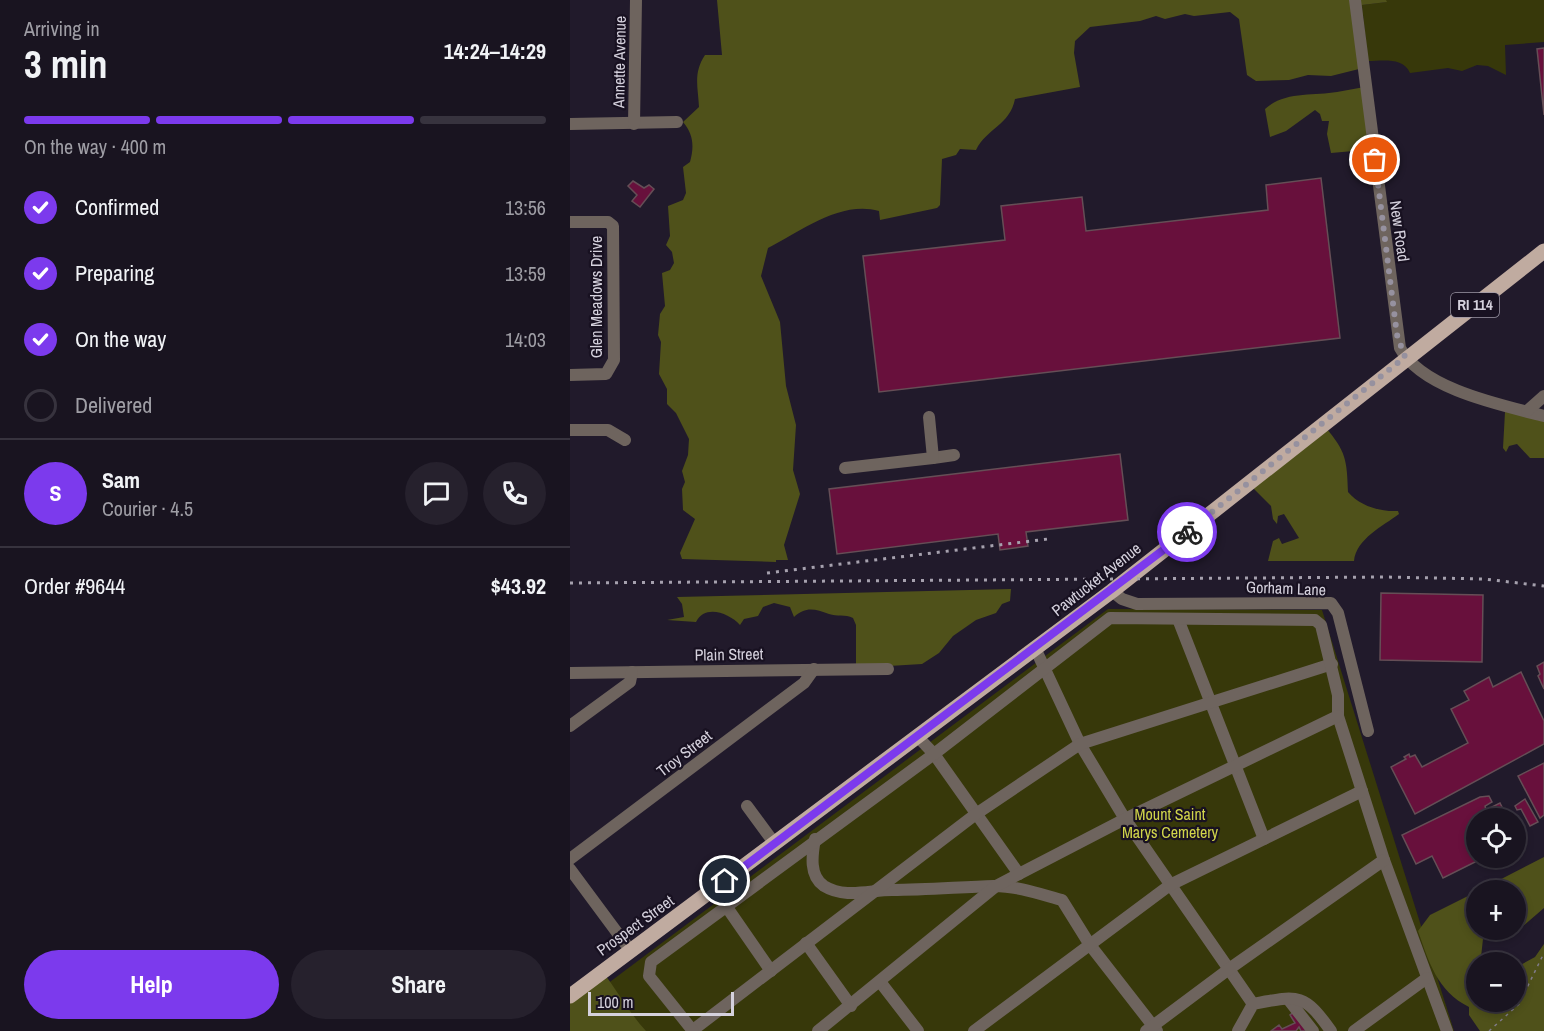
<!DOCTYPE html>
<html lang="en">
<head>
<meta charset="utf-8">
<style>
  :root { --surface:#191420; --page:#26212d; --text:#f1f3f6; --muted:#9f9ea5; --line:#37333e; --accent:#7c3aed }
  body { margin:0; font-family:"Archivo Narrow",sans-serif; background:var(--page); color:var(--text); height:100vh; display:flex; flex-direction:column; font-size:22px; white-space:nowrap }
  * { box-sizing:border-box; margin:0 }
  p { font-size:20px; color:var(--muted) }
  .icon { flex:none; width:33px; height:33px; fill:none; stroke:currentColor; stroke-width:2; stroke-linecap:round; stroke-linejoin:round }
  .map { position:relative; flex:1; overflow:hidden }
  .side { display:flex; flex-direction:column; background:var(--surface); width:570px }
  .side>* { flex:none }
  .fabs { position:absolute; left:896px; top:808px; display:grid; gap:12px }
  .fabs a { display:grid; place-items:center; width:60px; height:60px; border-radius:50%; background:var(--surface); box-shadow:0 3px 9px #0003,0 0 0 2px var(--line); font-size:30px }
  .scale { position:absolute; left:18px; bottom:15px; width:146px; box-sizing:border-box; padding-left:6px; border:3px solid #d5d1dd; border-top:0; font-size:16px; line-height:21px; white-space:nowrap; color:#d5d1dd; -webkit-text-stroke:4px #181121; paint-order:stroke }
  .pin { position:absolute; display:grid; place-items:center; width:51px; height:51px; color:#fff; margin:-26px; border:3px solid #fff; border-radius:50%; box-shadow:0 2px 6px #0007 }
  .courier { position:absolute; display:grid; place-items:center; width:60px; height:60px; margin:-30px; border:4px solid #7c3aed; border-radius:50%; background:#fff; color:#222; box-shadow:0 2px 8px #0007 }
  .head em { font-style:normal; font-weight:700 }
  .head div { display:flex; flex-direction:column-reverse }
  .head { display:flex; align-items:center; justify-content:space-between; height:102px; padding:0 24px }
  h1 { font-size:39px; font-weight:700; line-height:45px }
  .bar { display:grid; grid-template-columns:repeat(4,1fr); gap:9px 6px; align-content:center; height:72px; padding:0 24px }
  .bar i { height:8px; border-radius:4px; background:var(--line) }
  .bar .active { background:var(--accent) }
  .bar p { grid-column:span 4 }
  .line { display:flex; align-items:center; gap:15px; padding:0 24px; border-top:2px solid var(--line) }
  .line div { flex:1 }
  .round { display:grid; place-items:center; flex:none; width:63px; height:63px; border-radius:32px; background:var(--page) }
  ol { padding:0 24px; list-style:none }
  li { display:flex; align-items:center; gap:18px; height:66px }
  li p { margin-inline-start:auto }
  li .icon { padding:6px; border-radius:50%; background:var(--accent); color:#fff; stroke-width:4 }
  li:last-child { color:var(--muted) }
  li i { width:33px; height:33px; border:3px solid var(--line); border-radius:50% }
  .action { display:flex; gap:12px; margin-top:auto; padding:12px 24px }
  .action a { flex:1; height:69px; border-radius:36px; background:var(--accent); color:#fff; font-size:24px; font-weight:700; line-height:69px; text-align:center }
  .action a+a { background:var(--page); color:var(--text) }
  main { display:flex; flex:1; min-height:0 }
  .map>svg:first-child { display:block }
  .green { fill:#37380a }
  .forest { fill:#4f511a }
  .building { fill:#68103c; stroke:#654e56; stroke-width:1.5 }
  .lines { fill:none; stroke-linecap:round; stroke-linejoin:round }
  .path { stroke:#817c8a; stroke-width:1.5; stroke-dasharray:3 4.5; stroke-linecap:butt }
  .minor { stroke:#6e645e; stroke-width:12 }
  .major { stroke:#c0aba0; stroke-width:15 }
  .rail { stroke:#a6a1ae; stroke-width:3; stroke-dasharray:3 6; stroke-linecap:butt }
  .done { stroke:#96919f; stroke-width:6; stroke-dasharray:0 10.8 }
  .route { stroke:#7c3aed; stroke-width:8 }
  .labels { text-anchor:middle; stroke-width:4.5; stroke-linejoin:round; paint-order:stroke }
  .shield { fill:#181121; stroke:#9c97a5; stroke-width:1.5 }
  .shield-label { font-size:15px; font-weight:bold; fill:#d5d1dd }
  .street-label { font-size:16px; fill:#d5d1dd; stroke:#181121 }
  .park-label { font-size:16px; fill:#d0d44a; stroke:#181121 }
</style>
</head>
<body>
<main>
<section class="side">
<div class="head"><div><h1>3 min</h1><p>Arriving in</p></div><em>14:24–14:29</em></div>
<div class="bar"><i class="active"></i><i class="active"></i><i class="active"></i><i></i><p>On the way · 400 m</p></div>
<ol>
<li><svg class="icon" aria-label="check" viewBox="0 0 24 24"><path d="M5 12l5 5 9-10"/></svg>Confirmed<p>13:56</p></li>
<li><svg class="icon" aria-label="check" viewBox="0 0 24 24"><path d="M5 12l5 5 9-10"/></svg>Preparing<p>13:59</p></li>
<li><svg class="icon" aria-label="check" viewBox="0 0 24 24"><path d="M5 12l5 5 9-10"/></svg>On the way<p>14:03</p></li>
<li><i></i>Delivered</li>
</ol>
<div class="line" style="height:108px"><b class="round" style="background:var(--accent);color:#fff">S</b><div><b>Sam</b><p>Courier · 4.5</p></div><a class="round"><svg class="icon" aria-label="chat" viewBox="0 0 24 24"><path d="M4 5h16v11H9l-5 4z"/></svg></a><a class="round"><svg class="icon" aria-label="phone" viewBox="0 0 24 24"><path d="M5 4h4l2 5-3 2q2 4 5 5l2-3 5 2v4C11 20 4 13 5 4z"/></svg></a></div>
<div class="line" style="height:78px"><div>Order #9644</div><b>$43.92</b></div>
<div class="action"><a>Help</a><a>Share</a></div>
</section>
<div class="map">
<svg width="974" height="1031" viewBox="0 0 974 1031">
  <rect width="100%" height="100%" fill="#211a2b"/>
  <g class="green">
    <path d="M816,0H974V42L935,45L936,75L918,66L907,65L892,71L878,68L840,73C833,57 813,61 798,61L792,5L816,2Z"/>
    <path d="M538,609L752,610L884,1031H9V1005Z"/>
  </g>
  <g class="forest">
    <path d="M147,0H816L817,2L792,5L797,67L761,76L738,75L719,80L686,81L677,75L669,19L660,12L624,16L615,14L595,19L586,16L570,21L520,27L505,41L504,53L510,87L445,99C440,125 417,128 406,150L390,149L386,155L372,159L370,205L367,208L310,220L309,211C270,200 230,232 198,248L191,276L210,322L216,386L226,425L223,470L230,494L214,545L218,560H206V562L112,559L110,553L125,519L113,510L112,489L115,482L112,471L118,455L119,439L106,413L97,404V389L89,374L91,342L88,335L90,314L95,306L92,273L100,270L104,263L102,252L96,245L100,236L98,206L113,200L116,193L113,167L120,162C124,147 124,135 113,122L129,107C128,87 123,73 135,55H152Z"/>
    <path d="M800,86L806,149L761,153L757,134L759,121H752L750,114L745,110L716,131L700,137L695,109C714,91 744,96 767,92C778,90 789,88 800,86Z"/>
    <path d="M935,412L974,414V458H960L947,444L939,446L936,452L933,448Z"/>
    <path d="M755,427C776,451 777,460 778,492C790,506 810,512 828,511L829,514C813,526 786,539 784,561H698L703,541L709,538L712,544L729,538L714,514L708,516L707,524L703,519L701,506L680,485Z"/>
    <path d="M441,589L440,601L432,604L426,613L406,620L383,636L369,653L352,664L286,668V625L283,618C275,614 267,617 259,614C245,609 236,606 224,617L220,607L204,603L193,607L188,616L174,619L170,625C159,613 135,604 126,622L97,620L114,617L112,604L107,597Z"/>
    <path d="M974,857V908L953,926H945V891H908Z"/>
    <path d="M906,892V930H927L913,939L911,957L921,963H906V1002H945V968L965,957L974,944V1031H910L899,1015V1007C867,991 859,962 848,931L860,915Z"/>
    <path d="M33,972C48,992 60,1014 76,1031H0V996Z"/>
  </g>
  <g class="building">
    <path d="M974,48V115L967,49Z"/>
    <path d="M751,178L770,338L309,392L293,256L435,240L431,206L512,197L516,231L698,210L696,185Z"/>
    <path d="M63,181L74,188L79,185L84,189L70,207L62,201L67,195L58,186Z"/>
    <path d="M550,454L558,520L456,532L458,546L430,550L428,534L267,554L259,489Z"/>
    <path d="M811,593L913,595L912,662L810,660Z"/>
    <path d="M974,662V689L968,676L970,674L967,666Z"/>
    <path d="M951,672L974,721V744L845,814L821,767L836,759L834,757L839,754L840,757L845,755L852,767L898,743L881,709L899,700L894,691L919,677L923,687Z"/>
    <path d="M974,763V815L970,818L948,776Z"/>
    <path d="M919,796L922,802L915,806L916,810L930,803L936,815L930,819H906V858H913L873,878L862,856L846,864L832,835L910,797Z"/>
    <path d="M955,799L968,822L960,826L951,809L947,810L945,806Z"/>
    <path d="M725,1011L737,1031H731L729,1027L726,1031H701L709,1025L712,1029L725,1023L720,1015Z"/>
  </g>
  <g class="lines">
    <path class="path" d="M919,1031L949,1004L974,953"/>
    <g class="minor">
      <path d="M785,0L830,348C852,389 931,405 974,416"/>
      <path d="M0,124L107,122"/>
      <path d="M64,124L66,0"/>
      <path d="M0,222H38L43,226L44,360L36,374L0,375"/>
      <path d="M957,411L974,396"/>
      <path d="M0,430H38L55,440"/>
      <path d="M363,458L384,455"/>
      <path d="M275,468L363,458L359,417"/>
      <path d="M542,591L552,599L567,604L761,603L768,613L798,731"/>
      <path d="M608,619L694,839"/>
      <path d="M465,648L510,744L555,819L683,1004"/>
      <path d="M0,673L318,669"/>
      <path d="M0,726L60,682L62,672"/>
      <path d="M347,736L364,754L449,874"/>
      <path d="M177,806L205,844"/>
      <path d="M245,839C242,855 239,876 254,886C275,899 300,890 322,890C356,890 390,887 424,886C447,886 470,894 492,900L520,945L587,1031"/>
      <path d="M0,859L234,683L244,669"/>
      <path d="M0,869L60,950"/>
      <path d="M156,906L201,971"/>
      <path d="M236,943L281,1006"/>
      <path d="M311,983L348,1031"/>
      <path d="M718,999L743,1031"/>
      <path d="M123,1030L406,814L510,744L762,664"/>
      <path d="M123,1031L79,976L81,962L364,754L540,618L745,620L751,625L768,695V716L814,860L877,1031"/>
      <path d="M248,1031L426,886L555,819L768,716"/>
      <path d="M404,1031L600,885L792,791"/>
      <path d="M576,1031L659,969L814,860"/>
      <path d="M668,1031L683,1004C729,995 734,993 761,1031"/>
      <path d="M784,1031L857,978"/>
    </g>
    <path class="major" d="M0,996L542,591L974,251"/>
    <g class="rail">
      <path d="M197,573L478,539"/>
      <path d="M0,583L815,577L914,579L974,586"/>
    </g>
  </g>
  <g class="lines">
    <path class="done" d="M617,532L835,357L827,335L805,160"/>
    <path class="route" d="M155,881L617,532"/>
  </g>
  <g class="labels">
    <rect class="shield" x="881" y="293" width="48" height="24" rx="4.5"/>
    <g class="shield-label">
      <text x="905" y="310">RI 114</text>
    </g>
    <g class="street-label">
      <text transform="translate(49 62) rotate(-89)" y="6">Annette Avenue</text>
      <text transform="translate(830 231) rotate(82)" y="6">New Road</text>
      <text transform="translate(26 297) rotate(-90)" y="6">Glen Meadows Drive</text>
      <text transform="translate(526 579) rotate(-38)" y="6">Pawtucket Avenue</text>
      <text transform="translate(716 588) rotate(2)" y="6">Gorham Lane</text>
      <text transform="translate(159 654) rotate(-1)" y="6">Plain Street</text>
      <text transform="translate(114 753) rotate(-38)" y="6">Troy Street</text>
      <text transform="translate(65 925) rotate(-36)" y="6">Prospect Street</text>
    </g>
    <g class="park-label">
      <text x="600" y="820">Mount Saint<tspan x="600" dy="18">Marys Cemetery</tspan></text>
    </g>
  </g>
</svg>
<div class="fabs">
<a><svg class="icon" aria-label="locate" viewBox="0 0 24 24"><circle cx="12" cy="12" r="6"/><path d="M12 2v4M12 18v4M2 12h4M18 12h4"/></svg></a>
<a>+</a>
<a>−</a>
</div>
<div class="scale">100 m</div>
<div class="pin" style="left:805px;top:160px;background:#ea580c"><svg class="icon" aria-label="bag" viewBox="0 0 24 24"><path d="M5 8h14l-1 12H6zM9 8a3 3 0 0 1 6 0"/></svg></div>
<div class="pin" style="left:155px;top:881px;background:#1f2937"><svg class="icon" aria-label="home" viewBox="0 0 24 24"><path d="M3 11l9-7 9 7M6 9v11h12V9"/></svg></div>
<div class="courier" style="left:617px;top:532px"><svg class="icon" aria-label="bike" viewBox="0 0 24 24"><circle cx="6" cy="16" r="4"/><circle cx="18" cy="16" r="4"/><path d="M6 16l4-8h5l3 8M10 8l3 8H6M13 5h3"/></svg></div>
</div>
</main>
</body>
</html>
